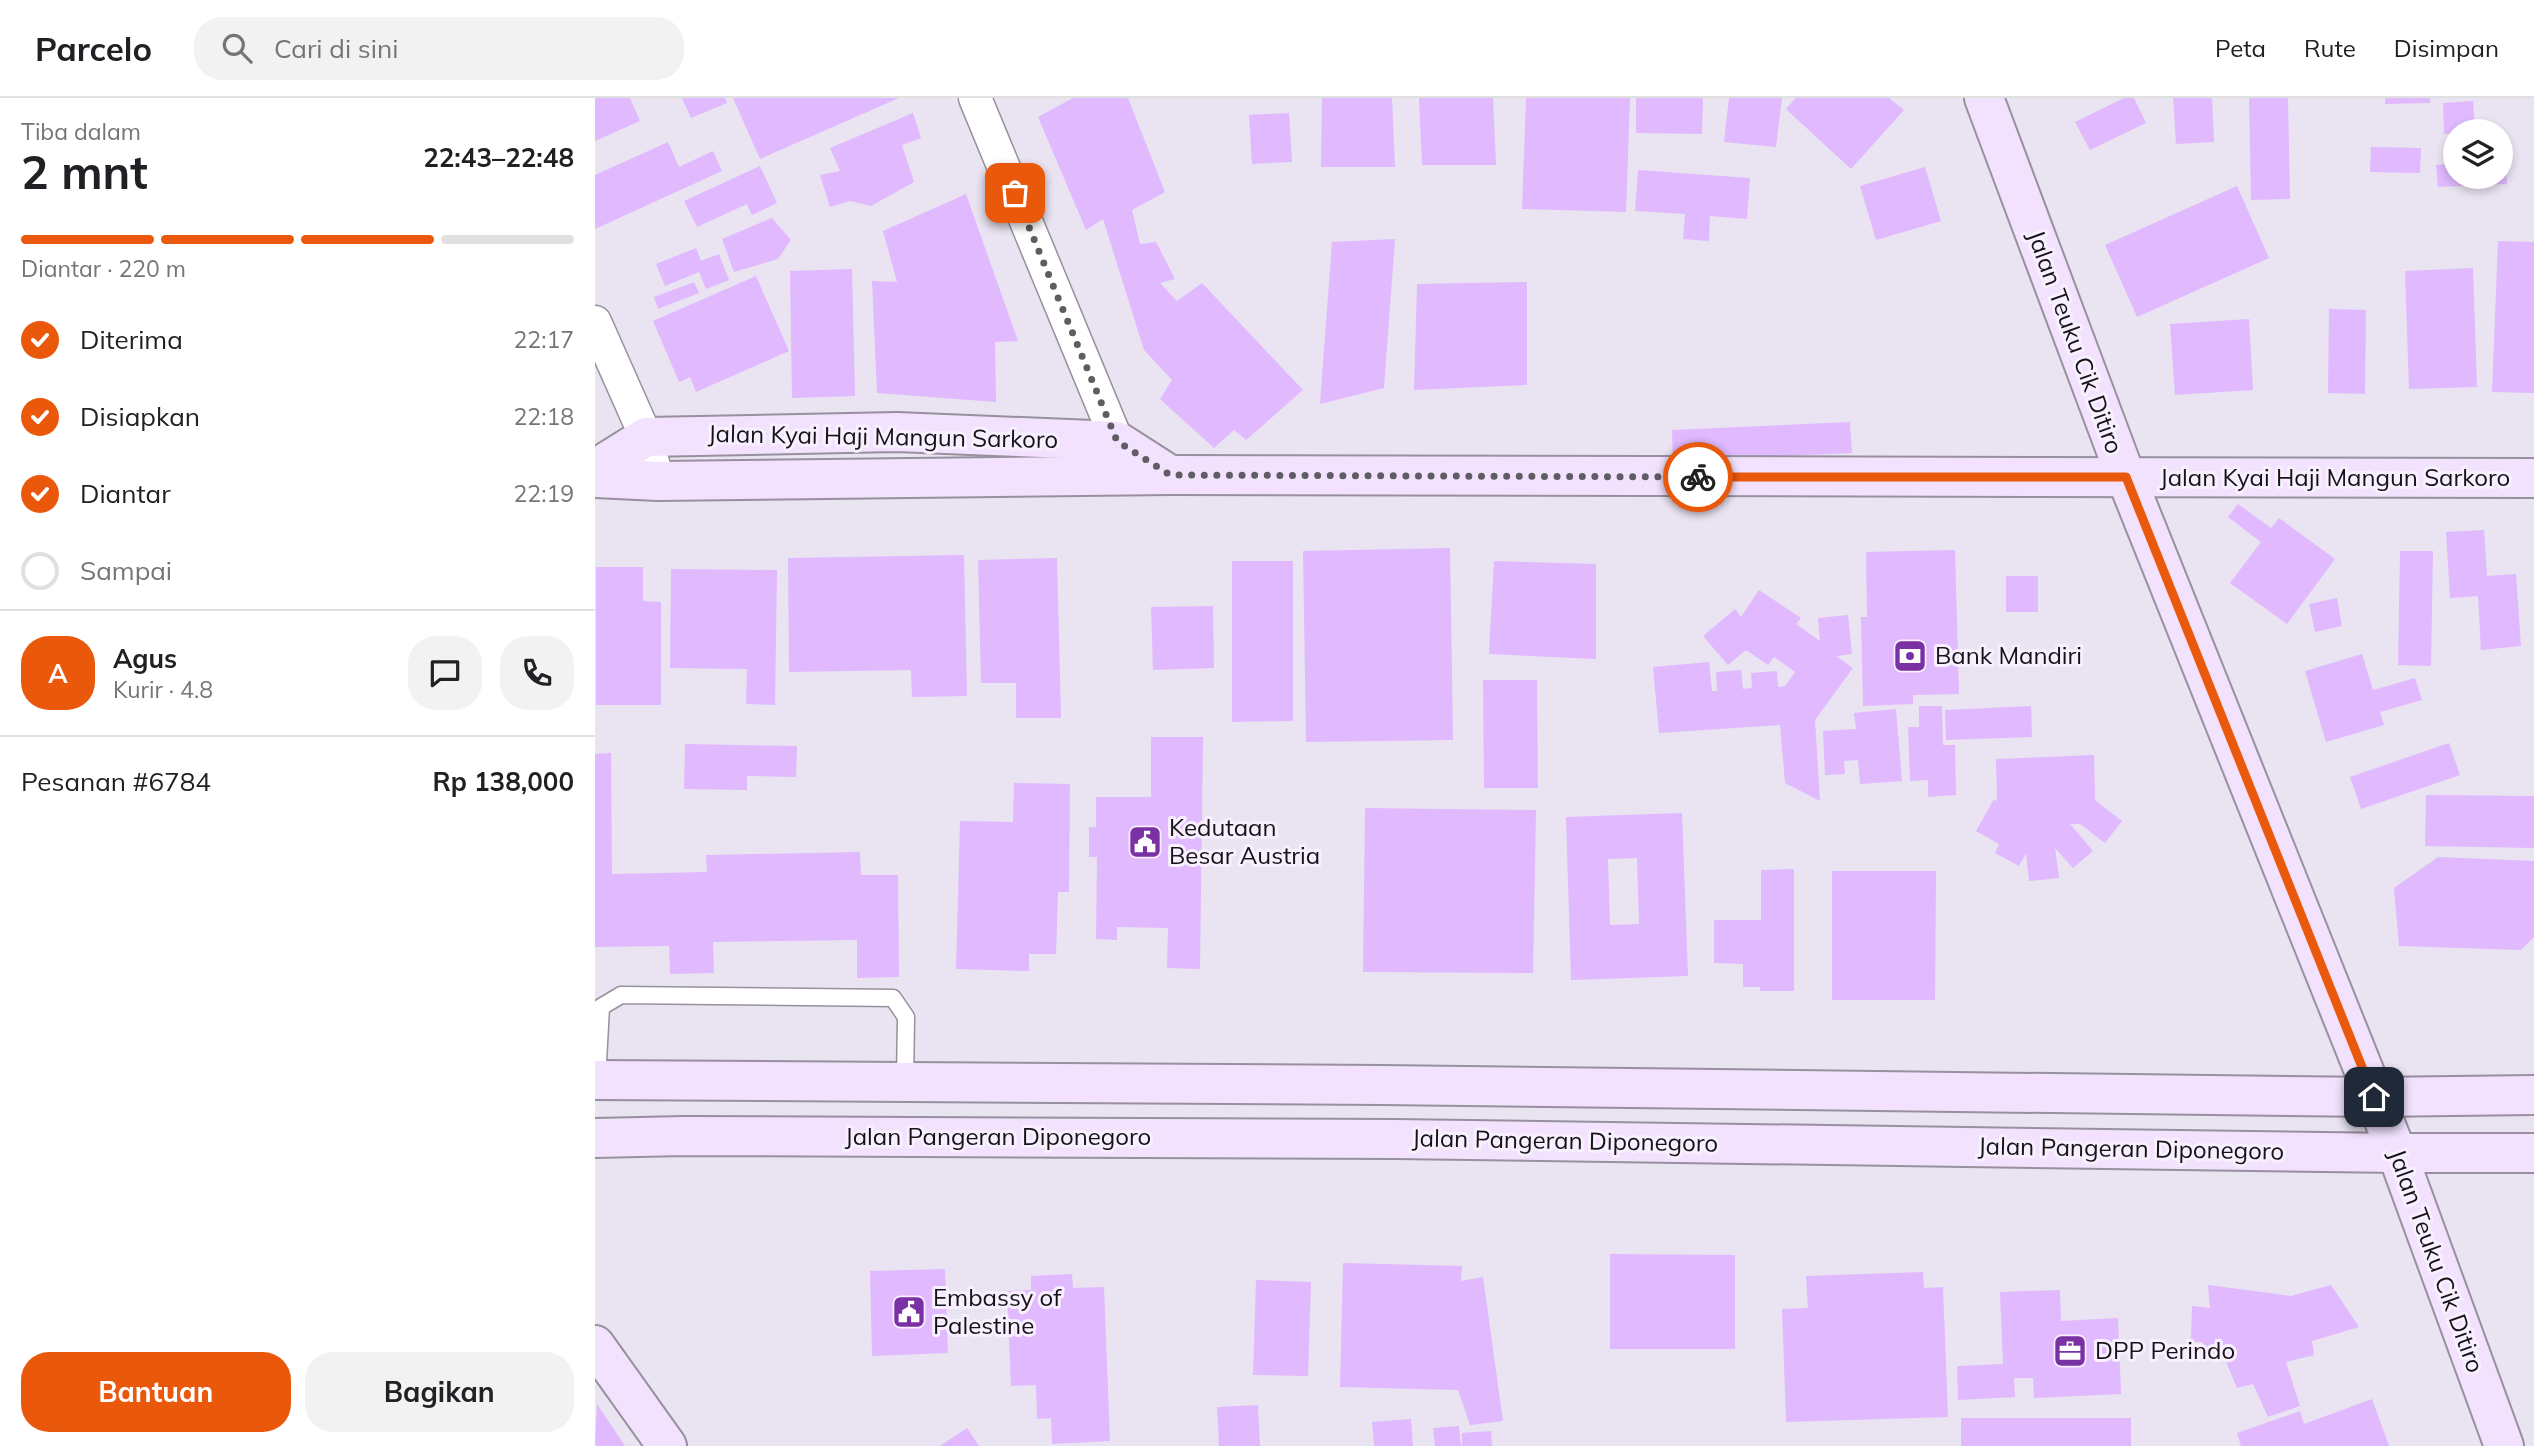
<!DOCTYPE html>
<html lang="id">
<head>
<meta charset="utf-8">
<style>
  :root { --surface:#fff; --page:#f2f2f2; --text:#202124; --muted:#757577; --line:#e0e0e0; --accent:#ea580c }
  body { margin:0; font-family:Mulish,sans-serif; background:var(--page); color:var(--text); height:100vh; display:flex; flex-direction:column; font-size:26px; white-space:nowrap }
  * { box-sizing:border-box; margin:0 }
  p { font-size:23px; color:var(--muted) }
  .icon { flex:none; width:38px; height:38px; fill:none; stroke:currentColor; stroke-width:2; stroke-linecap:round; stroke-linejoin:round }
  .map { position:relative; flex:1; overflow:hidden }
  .panel { display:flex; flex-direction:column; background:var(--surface); width:595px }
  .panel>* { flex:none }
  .fabs { position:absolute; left:1848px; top:21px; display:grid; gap:14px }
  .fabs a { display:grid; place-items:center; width:70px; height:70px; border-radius:50%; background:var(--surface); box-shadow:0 4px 10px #0003; font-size:35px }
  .pin { position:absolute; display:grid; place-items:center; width:60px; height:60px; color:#fff; margin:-30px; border-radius:14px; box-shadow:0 4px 10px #0006 }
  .courier { position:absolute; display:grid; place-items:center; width:70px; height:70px; margin:-35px; border:5px solid #ea580c; border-radius:50%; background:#fff; color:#222; box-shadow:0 2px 9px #0007 }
  .overview em { font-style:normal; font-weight:700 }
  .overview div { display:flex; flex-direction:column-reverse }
  .overview { display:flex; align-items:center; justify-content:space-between; height:119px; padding:0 21px }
  h1 { font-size:46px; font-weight:700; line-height:52px }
  .bar { display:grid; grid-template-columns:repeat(4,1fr); gap:10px 7px; align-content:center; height:84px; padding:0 21px }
  .bar i { height:9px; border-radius:5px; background:var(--line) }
  .bar .active { background:var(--accent) }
  .bar p { grid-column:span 4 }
  .line { display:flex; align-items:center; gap:18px; padding:0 21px; border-top:2px solid var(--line) }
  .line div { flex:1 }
  .round { display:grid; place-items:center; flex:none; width:74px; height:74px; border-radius:28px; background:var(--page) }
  ol { padding:0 21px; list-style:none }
  li { display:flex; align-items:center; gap:21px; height:77px }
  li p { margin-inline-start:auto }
  li .icon { padding:7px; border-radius:50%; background:var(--accent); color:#fff; stroke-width:4 }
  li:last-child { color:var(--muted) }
  li i { width:38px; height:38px; border:4px solid var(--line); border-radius:50% }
  .primary-button { display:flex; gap:14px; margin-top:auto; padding:14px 21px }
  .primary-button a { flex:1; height:80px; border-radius:28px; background:var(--accent); color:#fff; font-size:28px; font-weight:700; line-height:80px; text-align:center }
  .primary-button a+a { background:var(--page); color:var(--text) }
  header { display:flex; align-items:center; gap:42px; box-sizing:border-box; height:98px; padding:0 35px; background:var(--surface); border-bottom:2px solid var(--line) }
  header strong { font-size:33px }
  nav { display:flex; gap:38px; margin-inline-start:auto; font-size:24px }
  .search { width:490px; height:63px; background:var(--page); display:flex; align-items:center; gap:18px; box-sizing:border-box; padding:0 24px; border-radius:28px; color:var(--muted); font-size:26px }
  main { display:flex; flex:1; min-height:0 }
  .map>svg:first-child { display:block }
  .building { fill:#e0b9fe; fill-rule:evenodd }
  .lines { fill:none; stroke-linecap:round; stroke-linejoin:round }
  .lane-casing { stroke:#97909d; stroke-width:19 }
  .street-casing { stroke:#97909d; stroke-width:35 }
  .secondary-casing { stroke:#97909d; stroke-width:42 }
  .lane { stroke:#fff; stroke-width:16 }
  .street { stroke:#fff; stroke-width:32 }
  .secondary { stroke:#f2e2fe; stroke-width:38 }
  .done { stroke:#605c64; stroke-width:7; stroke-dasharray:0 12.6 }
  .route { stroke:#ea580c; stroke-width:9 }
  .labels { text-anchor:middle; stroke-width:6; stroke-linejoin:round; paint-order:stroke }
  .street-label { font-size:24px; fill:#161318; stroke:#f8f0fe }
  .poi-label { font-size:24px; fill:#161318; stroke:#f8f0fe; text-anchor:start }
</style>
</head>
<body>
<header>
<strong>Parcelo</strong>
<div class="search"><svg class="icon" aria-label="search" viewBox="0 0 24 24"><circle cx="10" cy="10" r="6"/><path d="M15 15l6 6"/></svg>Cari di sini</div>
<nav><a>Peta</a><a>Rute</a><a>Disimpan</a></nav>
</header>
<main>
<section class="panel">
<div class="overview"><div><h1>2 mnt</h1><p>Tiba dalam</p></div><em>22:43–22:48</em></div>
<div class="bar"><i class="active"></i><i class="active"></i><i class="active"></i><i></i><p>Diantar · 220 m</p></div>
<ol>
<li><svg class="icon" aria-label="check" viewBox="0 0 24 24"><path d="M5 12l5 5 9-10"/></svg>Diterima<p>22:17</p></li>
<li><svg class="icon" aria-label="check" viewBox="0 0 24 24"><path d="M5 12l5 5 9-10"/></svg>Disiapkan<p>22:18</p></li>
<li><svg class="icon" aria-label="check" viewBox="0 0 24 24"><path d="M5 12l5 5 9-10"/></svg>Diantar<p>22:19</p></li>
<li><i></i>Sampai</li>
</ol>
<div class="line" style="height:126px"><b class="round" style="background:var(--accent);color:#fff">A</b><div><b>Agus</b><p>Kurir · 4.8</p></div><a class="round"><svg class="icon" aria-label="chat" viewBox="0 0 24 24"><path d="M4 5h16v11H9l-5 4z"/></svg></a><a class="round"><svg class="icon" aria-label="phone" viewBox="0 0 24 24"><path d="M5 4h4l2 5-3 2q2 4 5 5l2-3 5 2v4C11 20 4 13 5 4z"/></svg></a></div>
<div class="line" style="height:91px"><div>Pesanan #6784</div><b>Rp 138,000</b></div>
<div class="primary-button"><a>Bantuan</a><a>Bagikan</a></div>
</section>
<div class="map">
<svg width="1939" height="1348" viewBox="0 0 1939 1348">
  <rect width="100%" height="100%" fill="#eae3f1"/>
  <g class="building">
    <path d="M0,0H35L45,23L0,43Z"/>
    <path d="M87,0H130L132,5L96,20Z"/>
    <path d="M138,0H304L165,61Z"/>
    <path d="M478,0H533L570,94L537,112L545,146L561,144L580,181L565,185L582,203L607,185L708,292L651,342L639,332L619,350L565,301L577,282L549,252L508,121L491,132L443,19Z"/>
    <path d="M727,0H797L800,69H726Z"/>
    <path d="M824,0H898L901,67H827Z"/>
    <path d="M931,0H1035L1031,114L927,111Z"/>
    <path d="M1041,0H1108L1107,36L1041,35Z"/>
    <path d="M1134,0H1187L1181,49L1129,44Z"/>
    <path d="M1201,0H1294L1309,12L1256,71L1191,11Z"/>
    <path d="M1529,0H1539L1551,25L1495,52L1480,24Z"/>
    <path d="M1578,0H1617L1619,44L1581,46Z"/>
    <path d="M1654,0H1693L1695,101L1656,102Z"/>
    <path d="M1790,0H1835V5L1790,6Z"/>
    <path d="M1878,3L1880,33L1849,36L1848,5Z"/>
    <path d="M318,15L326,40L307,47L319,84L276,108L255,103L235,109L225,77L245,73L235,50Z"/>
    <path d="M694,15L697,64L657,66L654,17Z"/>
    <path d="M73,44L84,69L118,53L127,73L0,131V77Z"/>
    <path d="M1776,49L1826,50L1825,75L1775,74Z"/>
    <path d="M1906,63H1911L1912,86L1843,89L1841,67L1860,66V79H1906Z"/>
    <path d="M165,68L182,105L157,117L152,106L102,129L89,103Z"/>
    <path d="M1330,69L1346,123L1281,142L1265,88Z"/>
    <path d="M1043,72L1155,80L1152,121L1115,118L1114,143L1088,141L1090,116L1040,113Z"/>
    <path d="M1642,88L1674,160L1542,219L1510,147Z"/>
    <path d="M371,96L423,243L400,244L401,304L282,295L277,183L302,184L288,133Z"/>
    <path d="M177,120L196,142L183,161L139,174L127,141Z"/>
    <path d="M800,141L789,290L725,306L737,144Z"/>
    <path d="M1903,143L1939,144V295L1897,294Z"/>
    <path d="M101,150L106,163L124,156L134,182L111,191L104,174L70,188L61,166Z"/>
    <path d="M1878,170L1882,289L1814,291L1810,173Z"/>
    <path d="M257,171L260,298L197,300L195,173Z"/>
    <path d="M161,178L194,253L101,294L95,279L84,284L58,223Z"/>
    <path d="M99,184L104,195L63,211L59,199Z"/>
    <path d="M932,184V287L819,292L822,186Z"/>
    <path d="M1734,211L1771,212L1770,296L1733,295Z"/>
    <path d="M1654,221L1658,292L1580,297L1575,226Z"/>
    <path d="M1255,324L1257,355L1078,363L1077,332Z"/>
    <path d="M1643,406L1676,430L1684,420L1740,461L1692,526L1635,485L1666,444L1633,419Z"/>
    <path d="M1889,432L1892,478L1921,476L1926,548L1886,552L1883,498L1855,500L1851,434Z"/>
    <path d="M855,450L858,642L711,644L708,453Z"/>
    <path d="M1360,452L1364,596L1318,597V606L1268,608L1266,519H1272L1271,454Z"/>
    <path d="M1805,453H1838L1836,568L1803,567Z"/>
    <path d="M369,457L372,598L317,599L316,572L194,574L193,460Z"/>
    <path d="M462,460L466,620H421V585H386L383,462Z"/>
    <path d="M637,463H698V623L637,624Z"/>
    <path d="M899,463L1001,466V561L894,556Z"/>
    <path d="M1,469H48V503L66,504V607H1Z"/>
    <path d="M76,471L182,472L180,607L151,606L152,571L75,570Z"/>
    <rect x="1411" y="478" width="32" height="36"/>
    <path d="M1164,492L1206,520L1201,526L1225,543L1223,520L1253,517L1257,556L1241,558L1258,570L1220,622L1225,703L1190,685L1185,627L1064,635L1058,569L1114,564L1117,593H1122L1121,574L1146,572L1148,591L1157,590L1156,575L1182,573L1183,589L1190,588L1200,574L1179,559L1173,567L1151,552L1133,567L1108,538L1140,511L1146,519Z"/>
    <path d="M1742,500L1747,528L1720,534L1714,506Z"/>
    <path d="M618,508L619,570L558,572L556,509Z"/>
    <path d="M1767,556L1778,592L1820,580L1827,602L1785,614L1789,627L1731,644L1710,573Z"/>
    <path d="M888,582H942L943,690H889Z"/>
    <path d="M1324,608H1347L1348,647H1360L1361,697L1333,699V682L1315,683L1313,629H1324Z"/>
    <path d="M1436,608L1437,639L1351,642L1350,612Z"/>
    <path d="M1301,611L1307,683L1265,686L1263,662L1249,663L1250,676L1230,677L1228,633L1261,631L1259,615Z"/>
    <path d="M556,639H608L605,871L572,870L573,830L522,829V842L501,841L502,759H494V729H501V699H556Z"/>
    <path d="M1854,645L1865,677L1766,711L1755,679Z"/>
    <path d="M90,646L202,648L201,679L152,678V692L89,691Z"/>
    <path d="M16,655L17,776L112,774L111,757L265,754L266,777H303L304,879L262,880V842L118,844L119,875L75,876L74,848L0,849V656Z"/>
    <path d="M1499,657L1500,702L1527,723L1510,745L1485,726H1475L1498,753L1478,770L1460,750L1464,780L1434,783L1431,755L1424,768L1400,755L1404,746L1381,733L1399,701L1402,703L1401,661Z"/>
    <path d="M419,685L475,686L474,794H463L461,856H434V873L361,871L365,723L418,724Z"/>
    <path d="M1831,697L1939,698V750L1830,748Z"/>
    <path d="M770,710L941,712L938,875L768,874Z"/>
    <path d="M1087,715L1093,878L976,882L971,719ZM1042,760L1044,826L1015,827L1013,761Z"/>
    <path d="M1843,759L1939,763V839L1926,852L1804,848L1799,790Z"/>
    <path d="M1199,771V893H1165V889H1148V866L1119,865V822H1166V772Z"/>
    <path d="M1237,773H1341L1340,902H1237Z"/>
    <path d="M1015,1156L1140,1157V1251H1015Z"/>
    <path d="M748,1165L867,1168L866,1183L888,1179L908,1323L875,1327L863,1292L745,1289Z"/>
    <path d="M350,1171L353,1255L277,1258L275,1173Z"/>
    <path d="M1328,1174L1329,1190L1348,1189L1353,1319L1191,1324L1187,1211L1213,1210L1211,1178Z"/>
    <path d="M477,1176L478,1190L509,1189L515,1343L457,1346L456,1320L442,1321L441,1287L416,1288L412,1193L436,1192V1178Z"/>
    <path d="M661,1182L716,1184L713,1278L658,1277Z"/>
    <path d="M1613,1187L1696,1198L1736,1187L1764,1229L1717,1243L1719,1257L1691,1264L1705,1308L1673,1319L1658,1286L1642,1290L1627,1254L1608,1257V1244H1596L1597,1208L1615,1210Z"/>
    <path d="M1465,1192L1466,1223L1523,1220L1526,1296L1439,1300L1438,1280H1419L1420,1299L1363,1302L1362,1268L1408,1266L1405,1194Z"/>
    <path d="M1777,1301L1794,1348H1646L1642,1335L1705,1313L1709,1326Z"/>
    <path d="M2,1306L30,1348H1L0,1346Z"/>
    <path d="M663,1307L665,1348H624L622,1309Z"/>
    <rect x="1366" y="1320" width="170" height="28"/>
    <path d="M816,1321L818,1348H779L777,1324Z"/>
    <path d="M864,1328L866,1348H840L838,1330Z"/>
    <path d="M372,1330L384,1348H345Z"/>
    <path d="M896,1333L897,1348H867V1335Z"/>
  </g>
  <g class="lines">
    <defs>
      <path id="lane" d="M2,982L6,909L26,897L298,900L311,919L310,983"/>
      <g id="street">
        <path d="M380,0L522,343L520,366"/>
        <path d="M0,224L51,339L63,383"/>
      </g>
      <g id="secondary">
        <path d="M1389,0L1531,379L1802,1055L1909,1348"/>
        <path d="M0,371L51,339L302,334L522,343L575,377"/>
        <path d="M0,380L63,383L575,377L1939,380"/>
        <path d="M0,982L787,987L1779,999L1939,997"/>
        <path d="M0,1040L89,1038L800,1041L1802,1055H1939"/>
        <path d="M0,1247L72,1348"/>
      </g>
    </defs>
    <use href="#lane" class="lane-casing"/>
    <use href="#street" class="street-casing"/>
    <use href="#secondary" class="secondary-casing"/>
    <use href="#lane" class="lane"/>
    <use href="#street" class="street"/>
    <use href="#secondary" class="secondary"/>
  </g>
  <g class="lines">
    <path class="done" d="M420,95L522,343L575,377L1103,379"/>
    <path class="route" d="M1103,379H1531L1779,999"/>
  </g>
  <defs>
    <symbol id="bank-square" viewBox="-11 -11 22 22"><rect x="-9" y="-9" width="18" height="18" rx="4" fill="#7931a4" stroke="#f8f0fe"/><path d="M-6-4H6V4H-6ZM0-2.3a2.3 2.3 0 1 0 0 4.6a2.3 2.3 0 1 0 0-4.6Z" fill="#fff"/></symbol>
    <symbol id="civic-square" viewBox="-11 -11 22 22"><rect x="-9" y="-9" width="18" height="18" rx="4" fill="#7931a4" stroke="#f8f0fe"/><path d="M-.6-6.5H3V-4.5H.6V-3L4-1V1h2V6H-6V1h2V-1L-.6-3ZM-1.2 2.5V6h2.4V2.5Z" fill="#fff"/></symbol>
    <symbol id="office-square" viewBox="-11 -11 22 22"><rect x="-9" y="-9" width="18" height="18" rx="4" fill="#7931a4" stroke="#f8f0fe"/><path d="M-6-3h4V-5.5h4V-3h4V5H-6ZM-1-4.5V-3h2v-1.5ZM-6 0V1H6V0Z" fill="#fff"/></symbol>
  </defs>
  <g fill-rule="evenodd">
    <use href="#bank-square" x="1296" y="539" width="38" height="38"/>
    <use href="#civic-square" x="531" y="725" width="38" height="38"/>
    <use href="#civic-square" x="295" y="1195" width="38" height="38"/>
    <use href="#office-square" x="1456" y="1234" width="38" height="38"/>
  </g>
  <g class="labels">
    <g class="street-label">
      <text transform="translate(1480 244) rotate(70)" y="8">Jalan Teuku Cik Ditiro</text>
      <text transform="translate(288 339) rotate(1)" y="8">Jalan Kyai Haji Mangun Sarkoro</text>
      <text x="1740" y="388">Jalan Kyai Haji Mangun Sarkoro</text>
      <text x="403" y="1047">Jalan Pangeran Diponegoro</text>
      <text transform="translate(970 1043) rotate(1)" y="8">Jalan Pangeran Diponegoro</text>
      <text transform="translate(1536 1051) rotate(1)" y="8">Jalan Pangeran Diponegoro</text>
      <text transform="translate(1841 1163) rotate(70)" y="8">Jalan Teuku Cik Ditiro</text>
    </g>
    <g class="poi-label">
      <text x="1340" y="566">Bank Mandiri</text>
      <text x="574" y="738">Kedutaan<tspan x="574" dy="28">Besar Austria</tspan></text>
      <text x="338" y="1208">Embassy of<tspan x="338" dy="28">Palestine</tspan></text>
      <text x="1500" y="1261">DPP Perindo</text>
    </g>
  </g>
</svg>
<div class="fabs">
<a><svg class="icon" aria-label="layers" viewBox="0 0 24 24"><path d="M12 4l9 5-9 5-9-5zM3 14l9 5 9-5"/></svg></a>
</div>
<div class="pin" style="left:420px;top:95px;background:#ea580c"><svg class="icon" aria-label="bag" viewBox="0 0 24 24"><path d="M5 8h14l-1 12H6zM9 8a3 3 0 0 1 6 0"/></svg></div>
<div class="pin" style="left:1779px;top:999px;background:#1f2937"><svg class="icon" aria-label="home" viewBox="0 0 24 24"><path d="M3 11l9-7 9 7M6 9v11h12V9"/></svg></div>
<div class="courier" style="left:1103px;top:379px"><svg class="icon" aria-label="bike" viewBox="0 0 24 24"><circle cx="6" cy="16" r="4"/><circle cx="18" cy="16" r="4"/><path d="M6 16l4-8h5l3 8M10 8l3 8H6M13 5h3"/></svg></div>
</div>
</main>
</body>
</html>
